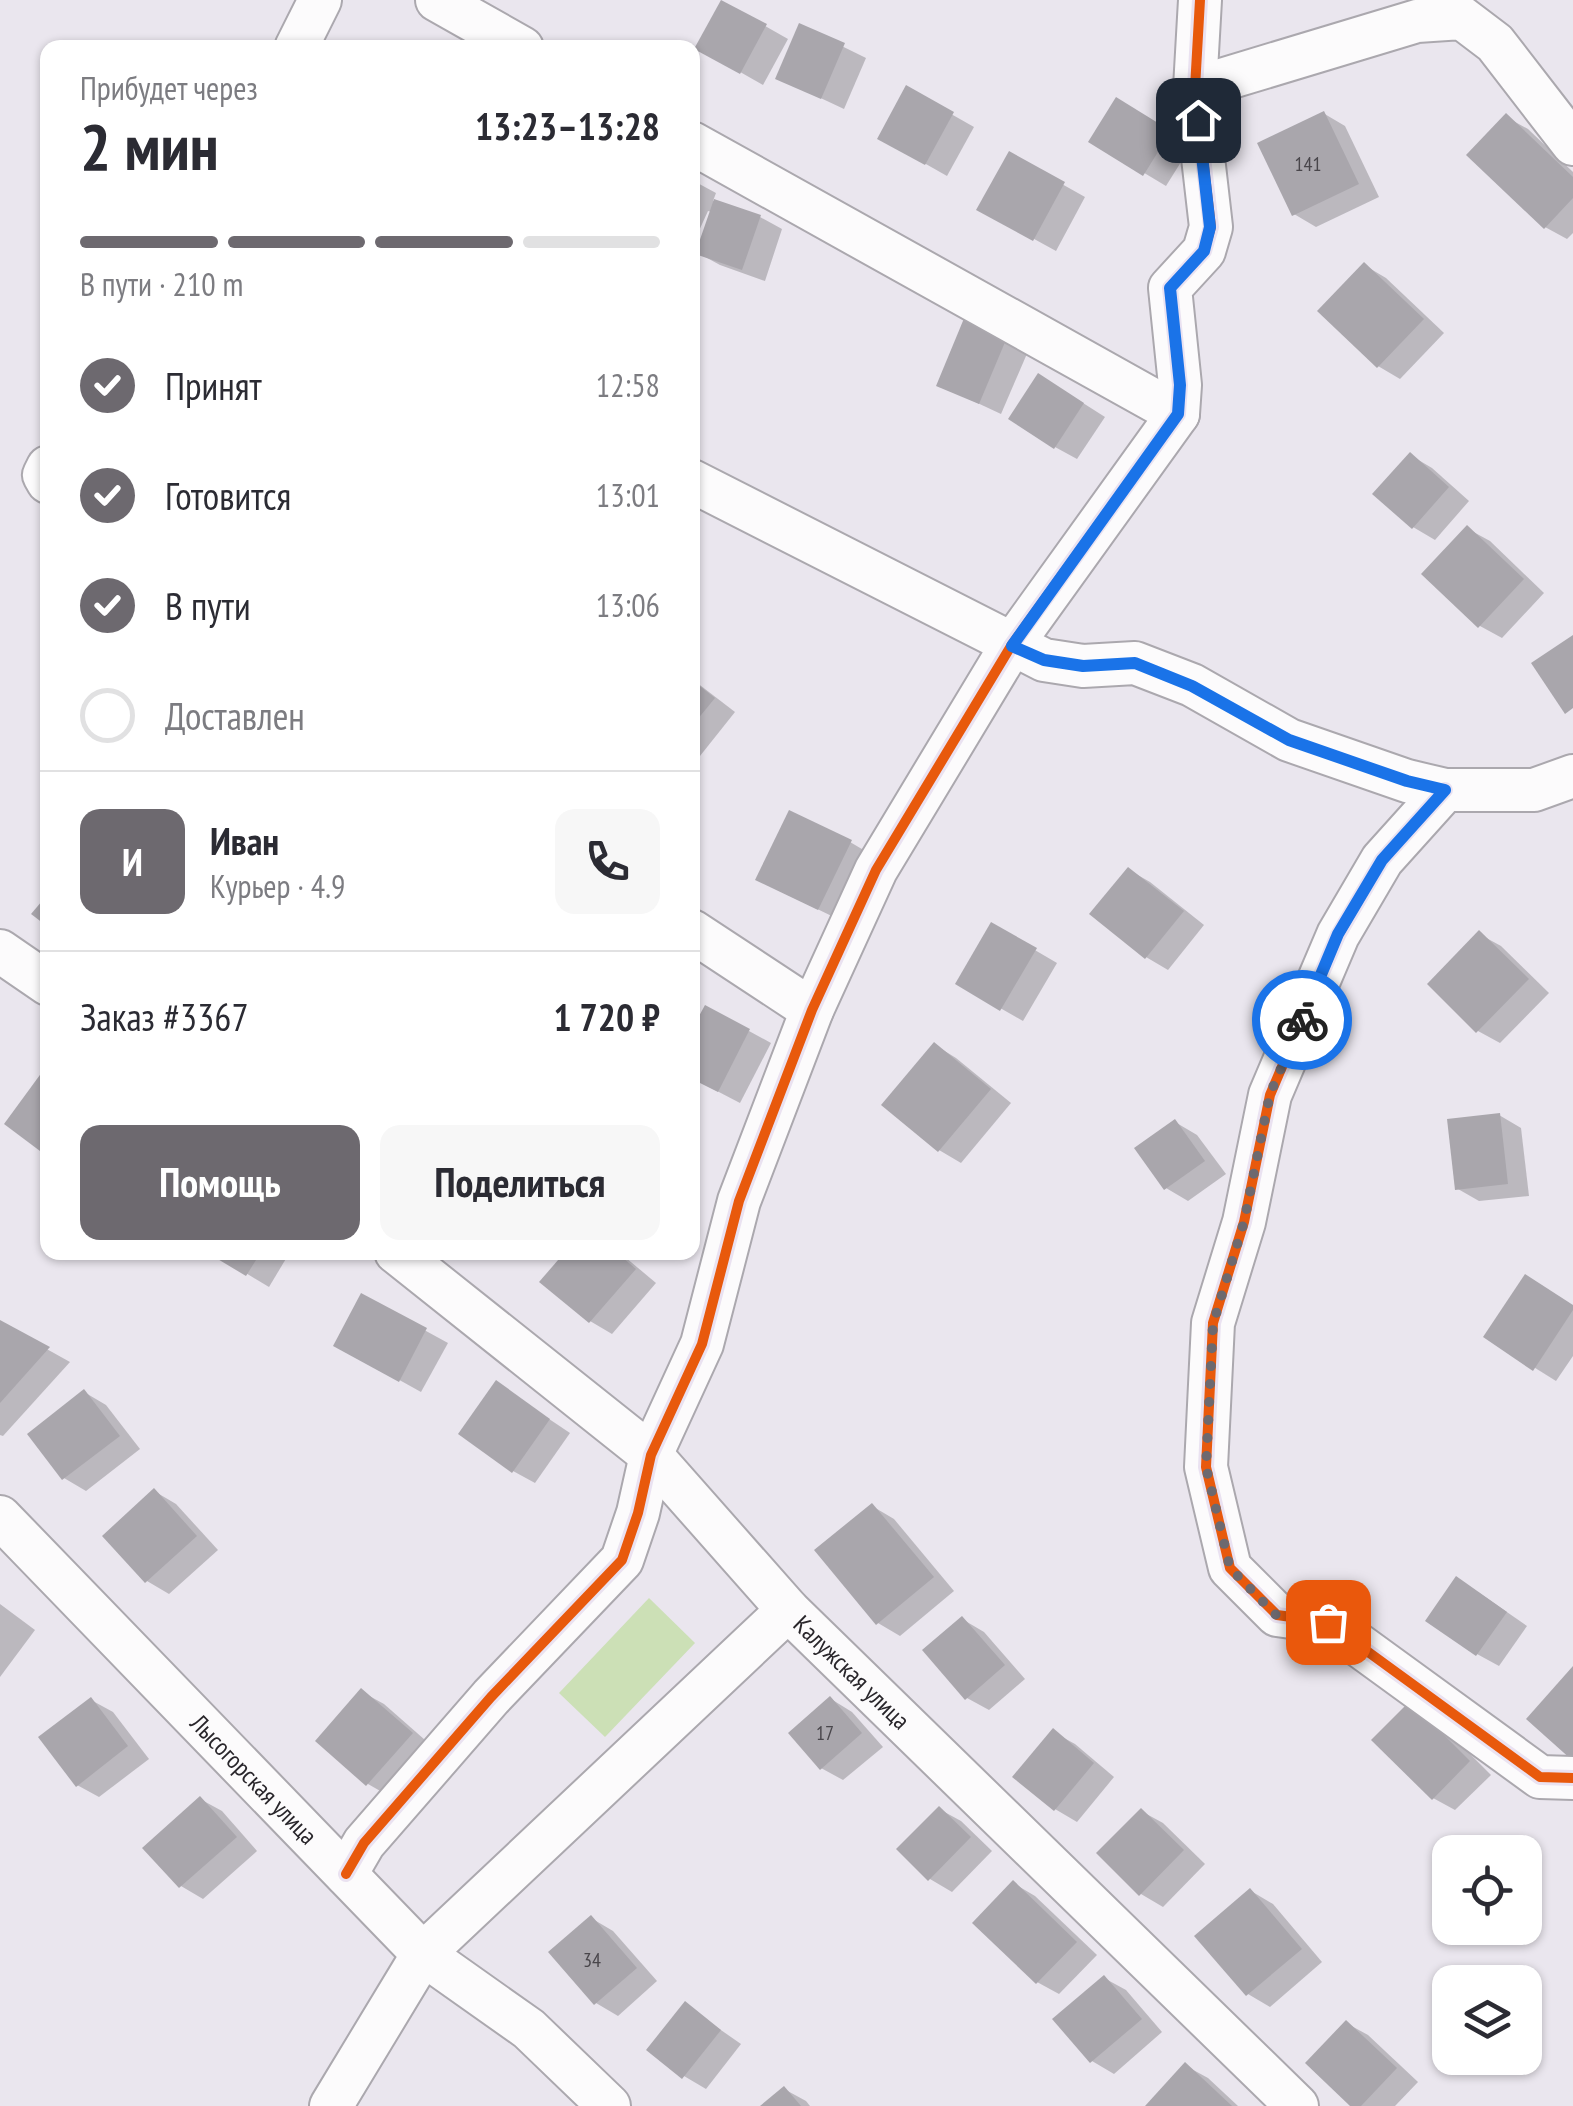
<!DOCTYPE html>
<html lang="ru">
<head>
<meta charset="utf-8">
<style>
  :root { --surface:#fff; --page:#f7f7f7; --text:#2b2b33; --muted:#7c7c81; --line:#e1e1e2; --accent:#6d696f }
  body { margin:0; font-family:"PT Sans Narrow",sans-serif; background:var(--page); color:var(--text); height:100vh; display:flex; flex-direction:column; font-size:38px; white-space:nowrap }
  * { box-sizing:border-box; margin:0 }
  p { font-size:32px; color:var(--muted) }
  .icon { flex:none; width:55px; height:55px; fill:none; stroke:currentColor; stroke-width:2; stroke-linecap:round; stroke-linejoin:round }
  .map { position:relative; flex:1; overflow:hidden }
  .details { position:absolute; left:40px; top:40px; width:660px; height:1220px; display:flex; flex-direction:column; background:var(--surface); border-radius:20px; box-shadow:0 2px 8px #0004 }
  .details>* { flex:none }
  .fabs { position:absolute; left:1432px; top:1835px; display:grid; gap:20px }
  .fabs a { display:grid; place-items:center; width:110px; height:110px; border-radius:20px; background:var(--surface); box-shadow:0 2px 8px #0004; font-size:50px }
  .pin { position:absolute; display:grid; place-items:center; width:85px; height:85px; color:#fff; margin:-42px; border-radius:20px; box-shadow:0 5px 15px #0006 }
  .courier { position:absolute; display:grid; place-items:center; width:100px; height:100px; margin:-50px; border:8px solid #1a73e8; border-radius:50%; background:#fff; color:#222; box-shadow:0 2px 12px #0007 }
  .summary em { font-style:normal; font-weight:700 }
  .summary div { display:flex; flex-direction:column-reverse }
  .summary { display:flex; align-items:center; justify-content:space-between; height:170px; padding:0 40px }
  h1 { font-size:65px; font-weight:700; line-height:75px }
  .bar { display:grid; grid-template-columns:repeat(4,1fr); gap:15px 10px; align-content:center; height:120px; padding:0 40px }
  .bar i { height:12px; border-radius:8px; background:var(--line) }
  .bar .on { background:var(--accent) }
  .bar p { grid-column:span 4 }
  .line { display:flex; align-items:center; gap:25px; padding:0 40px; border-top:2px solid var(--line) }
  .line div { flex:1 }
  .round { display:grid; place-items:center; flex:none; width:105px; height:105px; border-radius:20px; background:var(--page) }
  ol { padding:0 40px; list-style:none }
  li { display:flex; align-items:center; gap:30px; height:110px }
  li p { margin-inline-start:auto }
  li .icon { padding:10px; border-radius:50%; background:var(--accent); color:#fff; stroke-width:4 }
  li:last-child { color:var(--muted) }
  li i { width:55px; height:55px; border:5px solid var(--line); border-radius:50% }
  .button { display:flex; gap:20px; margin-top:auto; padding:20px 40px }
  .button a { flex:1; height:115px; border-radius:20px; background:var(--accent); color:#fff; font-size:40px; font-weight:700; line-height:115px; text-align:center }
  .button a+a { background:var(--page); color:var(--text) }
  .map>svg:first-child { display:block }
  .green { fill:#cce0b6 }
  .shadow { fill:#0003 }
  .building { fill:#a9a6ac }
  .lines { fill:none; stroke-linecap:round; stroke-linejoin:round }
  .minor-casing { stroke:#aba8ae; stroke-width:46 }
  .minor { stroke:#fcfbfc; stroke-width:42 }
  .cycleway-casing { stroke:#eae2f1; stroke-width:16 }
  .cycleway { stroke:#e8590c; stroke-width:10 }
  .done { stroke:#6d696f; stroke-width:10; stroke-dasharray:0 18 }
  .route { stroke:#1a73e8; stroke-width:12 }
  .labels { text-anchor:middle; stroke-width:10; stroke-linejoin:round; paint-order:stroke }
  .number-label { font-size:20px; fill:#49464b }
  .street-label { font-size:25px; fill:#29262b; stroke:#eae2f1 }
</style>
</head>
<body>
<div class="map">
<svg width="1573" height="2106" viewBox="0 0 1573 2106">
  <rect width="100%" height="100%" fill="#eae6ee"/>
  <path class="green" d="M649,1598L695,1643L605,1737L559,1693Z"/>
  <g class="shadow">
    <path d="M723,2L788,39L763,85L698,48Z"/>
    <path d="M801,26L866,58L844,109L778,78Z"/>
    <path d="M907,89L974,127L947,176L880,138Z"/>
    <path d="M1117,101L1191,146L1166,186L1091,141Z"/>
    <path d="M1323,113L1345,126L1379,197L1316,227L1294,214Z"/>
    <path d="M1506,117L1528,129L1573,172V233L1567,239L1545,227Z"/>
    <path d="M1010,155L1085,197L1056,251L980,209Z"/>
    <path d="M692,180L716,193L713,201L760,217L782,229L765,281L720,265L698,253L712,212L708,211L692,246Z"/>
    <path d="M1364,265L1386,278L1444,333L1400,379L1378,366Z"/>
    <path d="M967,320L1029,349L1001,414L939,385Z"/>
    <path d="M1061,389L1105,417L1077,459L1055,447Z"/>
    <path d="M1410,455L1432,468L1469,501L1435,540L1413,527Z"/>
    <path d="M1468,529L1490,541L1544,593L1502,638L1480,626Z"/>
    <path d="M692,679L735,712L696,761L692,759Z"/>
    <path d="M850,842L872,855L840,920L780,891Z"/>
    <path d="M1129,870L1150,882L1204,925L1168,970L1146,957Z"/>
    <path d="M992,925L1057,963L1023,1021L958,984Z"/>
    <path d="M1479,934L1501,946L1549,993L1500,1043L1478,1031Z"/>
    <path d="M749,1031L771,1043L740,1103L692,1078Z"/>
    <path d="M935,1045L956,1058L1011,1103L961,1163L939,1150Z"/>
    <path d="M1499,1115L1521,1128L1529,1196L1479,1201L1458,1189Z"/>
    <path d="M1175,1122L1197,1135L1226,1174L1188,1201L1166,1188Z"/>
    <path d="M211,1252H290L269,1287Z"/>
    <path d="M568,1252H619L656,1283L612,1334L590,1321Z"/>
    <path d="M362,1296L448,1343L421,1392L358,1357Z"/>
    <path d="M1573,1306V1356L1556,1381L1486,1337Z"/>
    <path d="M0,1323L70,1362L3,1436L0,1435Z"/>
    <path d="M497,1384L570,1433L535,1483L513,1471Z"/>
    <path d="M84,1392L106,1405L140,1449L86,1491L64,1478Z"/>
    <path d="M154,1491L176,1504L218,1550L169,1594L147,1581Z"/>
    <path d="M872,1506L894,1519L954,1591L900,1636L878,1623Z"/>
    <path d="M1478,1592L1527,1626L1499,1666L1477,1654Z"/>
    <path d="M0,1604L35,1630L0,1677Z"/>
    <path d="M962,1619L984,1632L1025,1679L989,1710L967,1698Z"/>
    <path d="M362,1692L384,1704L433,1747L389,1796L368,1784Z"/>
    <path d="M831,1699L852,1712L883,1747L843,1780L821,1768Z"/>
    <path d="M91,1700L113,1712L149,1759L99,1797L77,1785Z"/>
    <path d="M1433,1717L1491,1775L1455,1810L1433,1798Z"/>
    <path d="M1053,1732L1075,1744L1114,1777L1077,1822L1055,1809Z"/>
    <path d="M200,1799L222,1811L257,1851L203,1899L181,1886Z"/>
    <path d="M939,1809L961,1821L992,1851L952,1892L930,1879L899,1849Z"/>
    <path d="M1141,1811L1163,1823L1205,1864L1163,1907L1141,1894Z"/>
    <path d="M1013,1883L1035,1896L1097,1955L1059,1994L1037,1982Z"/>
    <path d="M1251,1891L1273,1904L1322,1962L1270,2007L1248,1994Z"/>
    <path d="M591,1918L613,1931L657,1981L618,2016L596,2003Z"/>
    <path d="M1104,1978L1126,1990L1162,2032L1114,2074L1092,2061Z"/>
    <path d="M685,2005L741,2044L706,2089L684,2076Z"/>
    <path d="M1346,2023L1368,2035L1418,2082L1395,2106H1354Z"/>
    <path d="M1186,2066L1208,2078L1238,2106H1148Z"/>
    <path d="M784,2089L806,2101L810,2106H764Z"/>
  </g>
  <g class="building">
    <path d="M721,0L767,24L740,74L694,49Z"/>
    <path d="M799,23L845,43L821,99L775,79Z"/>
    <path d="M906,85L954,112L925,165L877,139Z"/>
    <path d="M1116,97L1171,131L1143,176L1088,142Z"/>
    <path d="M1324,111L1359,184L1292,216L1257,143Z"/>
    <path d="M1506,113L1573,177V198L1544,229L1466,155Z"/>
    <path d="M1009,151L1065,182L1033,241L976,210Z"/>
    <path d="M714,199L761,215L742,270L695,254Z"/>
    <path d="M1364,262L1424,319L1377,368L1317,311Z"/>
    <path d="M965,316L1008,335L979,404L936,386Z"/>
    <path d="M1038,373L1084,403L1054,449L1008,419Z"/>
    <path d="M1410,452L1449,487L1412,529L1372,494Z"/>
    <path d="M1467,525L1524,579L1478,628L1421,574Z"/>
    <path d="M1573,635V708L1565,714L1531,663Z"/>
    <path d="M692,680L715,698L692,726Z"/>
    <path d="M789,810L852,840L818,910L755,880Z"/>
    <path d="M1128,867L1184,911L1145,959L1089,914Z"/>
    <path d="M48,894V927L31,914Z"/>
    <path d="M991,922L1037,948L1000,1011L955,984Z"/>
    <path d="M1479,930L1529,979L1476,1033L1427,984Z"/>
    <path d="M705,1005L750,1029L718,1092L692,1079V1029Z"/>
    <path d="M934,1042L991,1089L938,1152L881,1105Z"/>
    <path d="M45,1068L48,1070V1149L44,1154L4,1124Z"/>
    <path d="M1500,1113L1508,1184L1455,1190L1447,1119Z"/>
    <path d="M1175,1119L1205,1161L1164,1190L1134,1148Z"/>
    <path d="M206,1252H261L246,1276Z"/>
    <path d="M565,1252H616L636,1269L589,1323L539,1282Z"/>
    <path d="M1525,1274L1573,1305V1310L1533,1371L1483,1337Z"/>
    <path d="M361,1293L427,1328L399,1382L333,1346Z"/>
    <path d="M0,1320L50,1347L0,1403Z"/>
    <path d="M496,1380L550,1419L512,1473L458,1434Z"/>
    <path d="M84,1389L120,1436L62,1480L27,1434Z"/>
    <path d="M154,1488L197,1536L145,1583L102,1536Z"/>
    <path d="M872,1503L934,1577L876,1625L814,1550Z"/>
    <path d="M1456,1576L1507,1612L1476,1656L1425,1621Z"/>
    <path d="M962,1616L1005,1665L965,1700L922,1650Z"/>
    <path d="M1573,1666V1761L1526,1719Z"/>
    <path d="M361,1688L413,1733L366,1786L315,1741Z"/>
    <path d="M830,1696L862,1733L820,1770L788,1733Z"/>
    <path d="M91,1697L128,1746L76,1787L38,1737Z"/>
    <path d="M1410,1701L1470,1761L1432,1800L1371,1740Z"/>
    <path d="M1053,1728L1094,1763L1054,1811L1012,1777Z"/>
    <path d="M200,1796L237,1837L179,1888L142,1848Z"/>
    <path d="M939,1806L971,1837L928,1881L896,1849Z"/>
    <path d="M1141,1808L1184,1850L1139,1896L1096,1853Z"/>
    <path d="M1013,1880L1077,1942L1036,1984L972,1923Z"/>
    <path d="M1250,1888L1302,1949L1246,1996L1194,1936Z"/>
    <path d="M591,1915L637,1968L594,2005L548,1952Z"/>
    <path d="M1104,1975L1142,2019L1090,2063L1052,2019Z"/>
    <path d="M685,2001L721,2030L682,2079L646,2050Z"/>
    <path d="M1346,2020L1397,2068L1361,2106H1350L1305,2063Z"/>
    <path d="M1185,2062L1232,2106H1145Z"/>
    <path d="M784,2086L801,2106H760Z"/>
  </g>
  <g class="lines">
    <defs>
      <g id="minor">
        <path d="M437,0L522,48"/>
        <path d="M296,48L320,0"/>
        <path d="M1195,88L1417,21L1462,18L1495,43L1573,144"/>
        <path d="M692,143L1178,414"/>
        <path d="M48,467L44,475L48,482"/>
        <path d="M692,481L1044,660L1083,666L1135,663L1192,685L1289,740L1407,781L1445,790H1534L1573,776"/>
        <path d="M1445,790L1382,860L1338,935L1270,1095L1244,1222L1213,1323L1206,1467L1230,1568L1277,1615L1327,1622L1540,1777L1573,1778"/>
        <path d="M692,931L812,1010"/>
        <path d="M0,951L48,984"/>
        <path id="s1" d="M396,1252L651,1455L788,1610L1297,2106"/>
        <path id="s2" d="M0,1517L423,1954L529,2029L609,2106"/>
        <path d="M346,1874L364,1843L491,1697L622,1560L638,1513L651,1455L702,1344L739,1201L812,1010L876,870L1011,646L1178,414L1180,385L1170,288L1204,251L1211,227L1195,88L1200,0"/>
        <path d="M331,2106L423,1954L788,1610"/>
      </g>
    </defs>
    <use href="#minor" class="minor-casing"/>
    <use href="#minor" class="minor"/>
    <defs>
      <g id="cycleway">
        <path d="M1445,790L1382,860L1338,935L1270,1095L1244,1222L1213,1323L1206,1467L1230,1568L1277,1615L1327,1622L1540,1777L1573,1778"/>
        <path d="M346,1874L364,1843L491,1697L622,1560L638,1513L651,1455L702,1344L739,1201L812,1010L876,870L1011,646L1178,414L1180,385L1170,288L1204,251L1211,227L1195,88L1200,0"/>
      </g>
    </defs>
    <use href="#cycleway" class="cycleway-casing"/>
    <use href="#cycleway" class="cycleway"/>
  </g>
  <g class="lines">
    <path class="done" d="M1302,1020L1270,1094L1244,1222L1213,1324L1206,1467L1230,1568L1276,1615L1328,1622"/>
    <path class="route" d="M1198,120L1210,227L1204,251L1170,288L1180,385L1178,414L1012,646L1044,660L1083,666L1135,663L1192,686L1289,740L1407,781L1445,790L1382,860L1338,934L1302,1020"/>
  </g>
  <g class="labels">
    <g class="number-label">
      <text x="1308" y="171">141</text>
      <text x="825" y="1740">17</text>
      <text x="592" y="1967">34</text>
    </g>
    <g class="street-label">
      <text dy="9" stroke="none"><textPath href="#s1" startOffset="622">Калужская улица</textPath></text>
      <text dy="9" stroke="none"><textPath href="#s2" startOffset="365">Лысогорская улица</textPath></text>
    </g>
  </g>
</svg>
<div class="fabs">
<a><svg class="icon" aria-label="locate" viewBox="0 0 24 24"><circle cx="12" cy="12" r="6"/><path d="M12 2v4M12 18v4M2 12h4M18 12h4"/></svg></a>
<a><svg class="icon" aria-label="layers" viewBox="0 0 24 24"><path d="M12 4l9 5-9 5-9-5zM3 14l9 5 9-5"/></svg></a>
</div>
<div class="pin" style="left:1328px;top:1622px;background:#ea580c"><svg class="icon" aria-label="bag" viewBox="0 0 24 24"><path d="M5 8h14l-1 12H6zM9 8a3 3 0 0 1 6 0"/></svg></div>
<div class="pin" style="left:1198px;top:120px;background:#1f2937"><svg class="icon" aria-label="home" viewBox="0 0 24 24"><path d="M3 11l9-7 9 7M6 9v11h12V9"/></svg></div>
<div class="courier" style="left:1302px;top:1020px"><svg class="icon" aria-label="bike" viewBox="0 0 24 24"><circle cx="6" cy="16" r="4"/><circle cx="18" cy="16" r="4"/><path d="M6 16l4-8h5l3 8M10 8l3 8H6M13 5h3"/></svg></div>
<section class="details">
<div class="summary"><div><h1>2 мин</h1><p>Прибудет через</p></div><em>13:23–13:28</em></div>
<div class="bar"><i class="on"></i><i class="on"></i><i class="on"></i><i></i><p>В пути · 210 m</p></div>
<ol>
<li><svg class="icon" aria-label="check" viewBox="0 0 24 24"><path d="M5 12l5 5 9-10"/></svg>Принят<p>12:58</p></li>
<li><svg class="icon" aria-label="check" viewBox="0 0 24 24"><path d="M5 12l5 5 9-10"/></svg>Готовится<p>13:01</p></li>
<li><svg class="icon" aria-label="check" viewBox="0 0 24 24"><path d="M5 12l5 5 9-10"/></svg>В пути<p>13:06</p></li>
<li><i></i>Доставлен</li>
</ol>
<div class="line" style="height:180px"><b class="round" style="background:var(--accent);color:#fff">И</b><div><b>Иван</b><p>Курьер · 4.9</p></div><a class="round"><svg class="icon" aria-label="phone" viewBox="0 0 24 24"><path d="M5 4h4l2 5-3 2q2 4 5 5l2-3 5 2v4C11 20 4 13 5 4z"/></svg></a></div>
<div class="line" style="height:130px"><div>Заказ #3367</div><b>1 720 ₽</b></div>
<div class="button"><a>Помощь</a><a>Поделиться</a></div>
</section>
</div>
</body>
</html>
